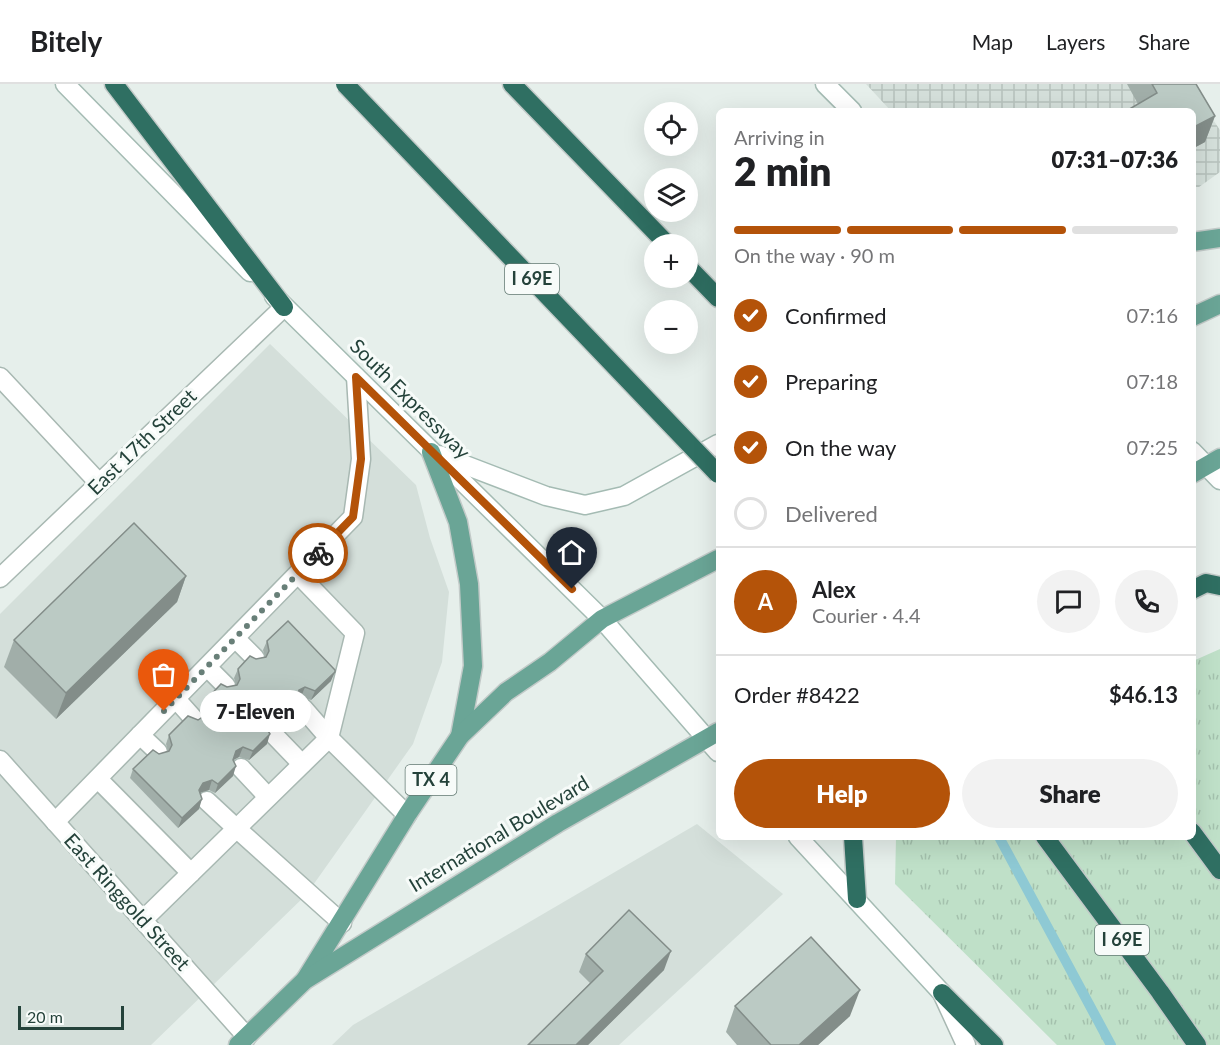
<!DOCTYPE html>
<html lang="en">
<head>
<meta charset="utf-8">
<style>
  :root { --surface:#fff; --page:#f2f2f2; --text:#202124; --muted:#757577; --line:#e0e0e0; --accent:#b45309 }
  body { margin:0; font-family:Lato,sans-serif; background:var(--page); color:var(--text); height:100vh; display:flex; flex-direction:column; font-size:22px; white-space:nowrap }
  * { box-sizing:border-box; margin:0 }
  p { font-size:20px; color:var(--muted) }
  .icon { flex:none; width:33px; height:33px; fill:none; stroke:currentColor; stroke-width:2; stroke-linecap:round; stroke-linejoin:round }
  .map { position:relative; flex:1; overflow:hidden }
  .drawer { position:absolute; left:716px; top:24px; width:480px; height:732px; display:flex; flex-direction:column; background:var(--surface); border-radius:9px; box-shadow:0 6px 24px #0002 }
  .drawer>* { flex:none }
  .fabs { position:absolute; left:644px; top:18px; display:grid; gap:12px }
  .fabs a { display:grid; place-items:center; width:54px; height:54px; border-radius:50%; background:var(--surface); box-shadow:0 6px 24px #0002; font-size:30px }
  .scale { position:absolute; left:18px; bottom:15px; width:106px; box-sizing:border-box; padding-left:6px; border:3px solid #24423a; border-top:0; font-size:16px; line-height:21px; white-space:nowrap; color:#24423a; -webkit-text-stroke:4px #f7fbf9; paint-order:stroke }
  .pin { position:absolute; display:grid; place-items:center; width:51px; height:51px; color:#fff; margin:-62px -26px; border-radius:50% 50% 50% 0; rotate:-45deg; box-shadow:0 0 6px #0007 }
  .pin .icon { rotate:45deg }
  .courier { position:absolute; display:grid; place-items:center; width:60px; height:60px; margin:-30px; border:4px solid #b45309; border-radius:50%; background:#fff; color:#222; box-shadow:0 2px 8px #0007 }
  .bubble { position:absolute; height:42px; border-radius:21px; background:var(--surface); box-shadow:0 6px 24px #0002; font-size:20px; font-weight:800; line-height:42px; text-align:center }
  .overview em { font-style:normal; font-weight:800 }
  .overview div { display:flex; flex-direction:column-reverse }
  .overview { display:flex; align-items:center; justify-content:space-between; height:102px; padding:0 18px }
  h1 { font-size:39px; font-weight:800; line-height:45px }
  .bar { display:grid; grid-template-columns:repeat(4,1fr); gap:9px 6px; align-content:center; height:72px; padding:0 18px }
  .bar i { height:8px; border-radius:4px; background:var(--line) }
  .bar .on { background:var(--accent) }
  .bar p { grid-column:span 4 }
  .line { display:flex; align-items:center; gap:15px; padding:0 18px; border-top:2px solid var(--line) }
  .line div { flex:1 }
  .round { display:grid; place-items:center; flex:none; width:63px; height:63px; border-radius:32px; background:var(--page) }
  ol { padding:0 18px; list-style:none }
  li { display:flex; align-items:center; gap:18px; height:66px }
  li p { margin-inline-start:auto }
  li .icon { padding:6px; border-radius:50%; background:var(--accent); color:#fff; stroke-width:4 }
  li:last-child { color:var(--muted) }
  li i { width:33px; height:33px; border:3px solid var(--line); border-radius:50% }
  .primary-button { display:flex; gap:12px; margin-top:auto; padding:12px 18px }
  .primary-button a { flex:1; height:69px; border-radius:36px; background:var(--accent); color:#fff; font-size:24px; font-weight:800; line-height:69px; text-align:center }
  .primary-button a+a { background:var(--page); color:var(--text) }
  header { display:flex; align-items:center; gap:36px; box-sizing:border-box; height:84px; padding:0 30px; background:var(--surface); border-bottom:2px solid var(--line) }
  header strong { font-size:28px }
  nav { display:flex; gap:33px; margin-inline-start:auto; font-size:21px }
  .map>svg:first-child { display:block }
  .built { fill:#d4dfda }
  .industrial { fill:url(#industrial-grid) }
  .grass { fill:url(#grass-tufts) }
  .lines { fill:none; stroke-linecap:round; stroke-linejoin:round }
  .stream { stroke:#8ec9d4; stroke-width:10 }
  .service-casing { stroke:#a8b8b2; stroke-width:21 }
  .minor-casing { stroke:#a8b8b2; stroke-width:21 }
  .tertiary-casing { stroke:#a8b8b2; stroke-width:21 }
  .secondary-casing { stroke:#a4bbb3; stroke-width:21 }
  .primary-casing { stroke:#c2cac8; stroke-width:21 }
  .motorway-casing { stroke:#c2cac8; stroke-width:21 }
  .service { stroke:#fff; stroke-width:18 }
  .minor { stroke:#fff; stroke-width:18 }
  .tertiary { stroke:#fff; stroke-width:18 }
  .secondary { stroke:#fff; stroke-width:18 }
  .primary { stroke:#6aa596; stroke-width:18 }
  .motorway { stroke:#2f6f62; stroke-width:18 }
  .motorway-bridge-casing { stroke:#c2cac8; stroke-width:21; stroke-linecap:butt }
  .motorway-bridge { stroke:#2f6f62; stroke-width:18 }
  .wall { fill:#a1aea9 }
  .shaded-wall { fill:#838d89 }
  .building { fill:#bbcac4; stroke:#838d89; stroke-width:1.5 }
  .done { stroke:#687f78; stroke-width:6; stroke-dasharray:0 10.8 }
  .route { stroke:#b45309; stroke-width:8 }
  .labels { text-anchor:middle; stroke-width:6; stroke-linejoin:round; paint-order:stroke }
  .shield { fill:#f7fbf9; stroke:#637a73; stroke-width:1.5 }
  .shield-label { font-size:18px; font-weight:bold; fill:#24423a }
  .street-label { font-size:20px; fill:#24423a; stroke:#f7fbf9 }
</style>
</head>
<body>
<header>
<strong>Bitely</strong>
<nav><a>Map</a><a>Layers</a><a>Share</a></nav>
</header>
<div class="map">
<svg width="1220" height="961" viewBox="0 0 1220 961">
  <defs>
    <pattern id="industrial-grid" width="8" height="8" patternUnits="userSpaceOnUse" patternTransform="scale(1.5)"><rect width="8" height="8" fill="#d4dfda"/><path d="M0 4h8M4 0v8" fill="none" stroke="#b6c1bc"/></pattern>
    <pattern id="grass-tufts" width="24" height="20" patternUnits="userSpaceOnUse" patternTransform="scale(1.5)"><rect width="24" height="20" fill="#bfe0c8"/><path d="M3 7l-1-3M5 7V3M7 7l1-3M15 17l-1-3M17 17v-4M19 17l1-3" fill="none" stroke="#a4c1ad"/></pattern>
  </defs>
  <rect width="100%" height="100%" fill="#e6efeb"/>
  <g class="built">
    <path d="M270,260L416,401L430,454L449,508L442,578L413,660L306,811L151,961H0V530Z"/>
    <path d="M697,740L783,810L619,961H332L353,941Z"/>
  </g>
  <path class="industrial" d="M866,0H1189L1220,46V88L1199,103H1193L1192,27H891Z"/>
  <path class="grass" d="M1220,565V961H1057L895,800L896,753H1192L1193,577Z"/>
  <g class="lines">
    <path class="stream" d="M999,753L1111,961"/>
    <defs>
      <g id="service">
        <path d="M0,293L99,399"/>
        <path d="M235,554L255,574"/>
        <path d="M207,583L226,602"/>
        <path d="M176,615L193,634"/>
        <path d="M303,624L329,654L407,731"/>
        <path d="M140,651L158,668"/>
        <path d="M275,652L302,680"/>
        <path d="M241,684L268,713"/>
        <path d="M98,695L191,789"/>
        <path d="M207,717L236,744L342,839"/>
        <path d="M55,738L353,433L361,375L356,293"/>
        <path d="M143,836L329,654L355,549L298,490"/>
      </g>
      <g id="minor">
        <path d="M0,494L284,223"/>
        <path d="M943,911L966,961"/>
      </g>
      <path id="tertiary" d="M0,676L247,953"/>
      <g id="secondary">
        <path d="M65,0L250,188"/>
        <path d="M825,0L852,27"/>
        <path d="M274,212L602,535L718,668"/>
        <path d="M1192,367L1220,396"/>
        <path d="M439,371L546,412L585,421L624,412L718,360"/>
        <path d="M798,753L942,909"/>
      </g>
      <g id="primary">
        <path d="M1192,158L1220,154"/>
        <path d="M1192,233L1220,220"/>
        <path d="M431,368L458,438L469,500L473,582L460,652"/>
        <path d="M1192,390L1220,374"/>
        <path d="M305,896L407,731L460,652L506,608L550,578L602,535L718,475"/>
        <path d="M238,961L305,896L558,739L718,648"/>
      </g>
      <g id="motorway">
        <path d="M114,0L284,223"/>
        <path d="M512,0L667,160"/>
        <path d="M687,182L718,214"/>
        <path d="M1192,506L1206,499L1220,502"/>
        <path d="M1192,748L1220,786"/>
        <path d="M853,753L857,815"/>
        <path d="M1045,753L1160,908L1197,961"/>
        <path d="M942,909L994,961"/>
      </g>
    </defs>
    <use href="#service" class="service-casing"/>
    <use href="#minor" class="minor-casing"/>
    <use href="#tertiary" class="tertiary-casing"/>
    <use href="#secondary" class="secondary-casing"/>
    <use href="#primary" class="primary-casing"/>
    <use href="#motorway" class="motorway-casing"/>
    <use href="#service" class="service"/>
    <use href="#minor" class="minor"/>
    <use href="#tertiary" class="tertiary"/>
    <use href="#secondary" class="secondary"/>
    <use href="#primary" class="primary"/>
    <use href="#motorway" class="motorway"/>
    <defs>
      <path id="motorway-bridge" d="M345,0L718,390"/>
    </defs>
    <use href="#motorway-bridge" class="motorway-bridge-casing"/>
    <use href="#motorway-bridge" class="motorway-bridge"/>
  </g>
  <g class="wall">
    <path d="M1127,0H1196L1215,32L1205,58L1192,65V27L1138,20Z"/>
    <path d="M186,492L177,518L56,635L4,583L14,556Z"/>
    <path d="M267,557L331,597L311,616L301,613L295,616L299,623L295,632L283,644L273,641L268,644L267,660L249,676L239,673L234,676L233,692L215,709L209,706L200,709L199,725L178,744L130,694L133,685L159,670L168,667L166,660L169,651L204,633L201,626L205,617L227,603L236,601L234,594L238,585L256,575L265,573L263,566Z"/>
    <path d="M586,870L664,886L588,961H528L590,899L579,888Z"/>
    <path d="M735,922L850,932L818,961H737L726,948Z"/>
  </g>
  <g class="shaded-wall">
    <path d="M1215,32L1205,58L1192,65V44Z"/>
    <path d="M186,492L177,518L56,635L66,609Z"/>
    <path d="M335,588L331,597L311,616L315,607Z"/>
    <path d="M305,603L301,613L295,616L299,606Z"/>
    <path d="M299,623L295,632L283,644L286,635Z"/>
    <path d="M276,632L273,641L267,644L270,635Z"/>
    <path d="M270,650L267,660L249,676L253,667Z"/>
    <path d="M243,663L239,673L233,676L236,667Z"/>
    <path d="M236,682L233,692L215,709L218,700Z"/>
    <path d="M212,696L209,706L199,709V706L203,699Z"/>
    <path d="M202,715L199,725L178,744L182,734Z"/>
    <path d="M671,867L664,886L588,961H576Z"/>
    <path d="M860,906L850,932L818,961H799Z"/>
  </g>
  <g class="building">
    <path d="M1152,0H1196L1215,32L1192,44V27H1126L1157,9Z"/>
    <path d="M134,439L186,492L66,609L14,556Z"/>
    <path d="M288,537L335,586V588L315,607L305,603L299,606L295,616L299,623L286,635L276,632L270,635L267,645L270,650L253,667L243,663L236,667L233,676L236,682L218,700L212,696L203,699L199,706L202,715L182,734L133,685L153,666L159,670L169,667L172,661L169,651L188,632L198,636L204,632L208,623L205,617L221,600L227,603L237,601L240,595L238,585L250,572L256,575L266,573L269,567L267,557Z"/>
    <path d="M629,826L671,867L576,961H528L603,887L586,870Z"/>
    <path d="M811,853L860,906L799,961H771L735,922Z"/>
  </g>
  <g class="lines">
    <path class="done" d="M164,627L318,469"/>
    <path class="route" d="M318,469L353,433L361,375L356,293L572,505"/>
  </g>
  <g class="labels">
    <g class="shield">
      <rect x="505" y="180" width="54" height="30" rx="4.5"/>
      <rect x="405.5" y="681" width="51" height="30" rx="4.5"/>
      <rect x="1095" y="841" width="54" height="30" rx="4.5"/>
    </g>
    <g class="shield-label">
      <text x="532" y="201">I 69E</text>
      <text x="431" y="702">TX 4</text>
      <text x="1122" y="862">I 69E</text>
    </g>
    <g class="street-label">
      <text transform="translate(410 315) rotate(45)" y="7">South Expressway</text>
      <text transform="translate(142 358) rotate(-44)" y="7">East 17th Street</text>
      <text transform="translate(499 750) rotate(-31)" y="7">International Boulevard</text>
      <text transform="translate(127 818) rotate(48)" y="7">East Ringgold Street</text>
    </g>
  </g>
</svg>
<div class="fabs">
<a><svg class="icon" aria-label="locate" viewBox="0 0 24 24"><circle cx="12" cy="12" r="6"/><path d="M12 2v4M12 18v4M2 12h4M18 12h4"/></svg></a>
<a><svg class="icon" aria-label="layers" viewBox="0 0 24 24"><path d="M12 4l9 5-9 5-9-5zM3 14l9 5 9-5"/></svg></a>
<a>+</a>
<a>−</a>
</div>
<div class="scale">20 m</div>
<div class="pin" style="left:164px;top:627px;background:#ea580c"><svg class="icon" aria-label="bag" viewBox="0 0 24 24"><path d="M5 8h14l-1 12H6zM9 8a3 3 0 0 1 6 0"/></svg></div>
<div class="pin" style="left:572px;top:505px;background:#1f2937"><svg class="icon" aria-label="home" viewBox="0 0 24 24"><path d="M3 11l9-7 9 7M6 9v11h12V9"/></svg></div>
<div class="courier" style="left:318px;top:469px"><svg class="icon" aria-label="bike" viewBox="0 0 24 24"><circle cx="6" cy="16" r="4"/><circle cx="18" cy="16" r="4"/><path d="M6 16l4-8h5l3 8M10 8l3 8H6M13 5h3"/></svg></div>
<div class="bubble" style="left:200px;top:606px;width:111px">7-Eleven</div>
<section class="drawer">
<div class="overview"><div><h1>2 min</h1><p>Arriving in</p></div><em>07:31–07:36</em></div>
<div class="bar"><i class="on"></i><i class="on"></i><i class="on"></i><i></i><p>On the way · 90 m</p></div>
<ol>
<li><svg class="icon" aria-label="check" viewBox="0 0 24 24"><path d="M5 12l5 5 9-10"/></svg>Confirmed<p>07:16</p></li>
<li><svg class="icon" aria-label="check" viewBox="0 0 24 24"><path d="M5 12l5 5 9-10"/></svg>Preparing<p>07:18</p></li>
<li><svg class="icon" aria-label="check" viewBox="0 0 24 24"><path d="M5 12l5 5 9-10"/></svg>On the way<p>07:25</p></li>
<li><i></i>Delivered</li>
</ol>
<div class="line" style="height:108px"><b class="round" style="background:var(--accent);color:#fff">A</b><div><b>Alex</b><p>Courier · 4.4</p></div><a class="round"><svg class="icon" aria-label="chat" viewBox="0 0 24 24"><path d="M4 5h16v11H9l-5 4z"/></svg></a><a class="round"><svg class="icon" aria-label="phone" viewBox="0 0 24 24"><path d="M5 4h4l2 5-3 2q2 4 5 5l2-3 5 2v4C11 20 4 13 5 4z"/></svg></a></div>
<div class="line" style="height:78px"><div>Order #8422</div><b>$46.13</b></div>
<div class="primary-button"><a>Help</a><a>Share</a></div>
</section>
</div>
</body>
</html>
